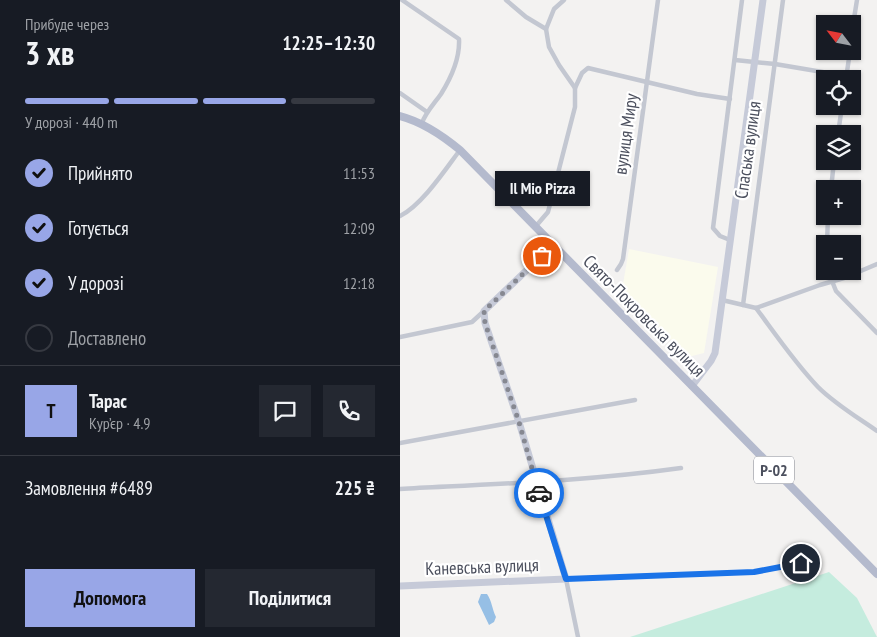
<!DOCTYPE html>
<html lang="uk">
<head>
<meta charset="utf-8">
<style>
  :root { --surface:#171b24; --page:#242831; --text:#f1f3f6; --muted:#9ea1a6; --line:#363941; --accent:#98a6e7 }
  body { margin:0; font-family:"PT Sans Narrow",sans-serif; background:var(--page); color:var(--text); height:100vh; display:flex; flex-direction:column; font-size:19px; white-space:nowrap }
  * { box-sizing:border-box; margin:0 }
  p { font-size:16px; color:var(--muted) }
  .icon { flex:none; width:28px; height:28px; fill:none; stroke:currentColor; stroke-width:2; stroke-linecap:round; stroke-linejoin:round }
  .map { position:relative; flex:1; overflow:hidden }
  .panel { display:flex; flex-direction:column; background:var(--surface); width:400px }
  .panel>* { flex:none }
  .needle { width:32px; rotate:302deg }
  .controls { position:absolute; left:416px; top:15px; display:grid; gap:10px }
  .controls a { display:grid; place-items:center; width:45px; height:45px; border-radius:0px; background:var(--surface); box-shadow:0 1px 4px #0004; font-size:25px }
  .pin { position:absolute; display:grid; place-items:center; width:42px; height:42px; color:#fff; margin:-21px; border:2px solid #fff; border-radius:50%; box-shadow:0 1px 5px #0007 }
  .courier { position:absolute; display:grid; place-items:center; width:50px; height:50px; margin:-25px; border:4px solid #1a73e8; border-radius:50%; background:#fff; color:#222; box-shadow:0 1px 6px #0007 }
  .bubble { position:absolute; height:35px; border-radius:0px; background:var(--surface); box-shadow:0 1px 4px #0004; font-size:16px; font-weight:700; line-height:35px; text-align:center }
  .head em { font-style:normal; font-weight:700 }
  .head div { display:flex; flex-direction:column-reverse }
  .head { display:flex; align-items:center; justify-content:space-between; height:85px; padding:0 25px }
  h1 { font-size:32px; font-weight:700; line-height:38px }
  .bar { display:grid; grid-template-columns:repeat(4,1fr); gap:8px 5px; align-content:center; height:60px; padding:0 25px }
  .bar i { height:6px; border-radius:4px; background:var(--line) }
  .bar .on { background:var(--accent) }
  .bar p { grid-column:span 4 }
  .line { display:flex; align-items:center; gap:12px; padding:0 25px; border-top:1px solid var(--line) }
  .line div { flex:1 }
  .round { display:grid; place-items:center; flex:none; width:52px; height:52px; border-radius:0px; background:var(--page) }
  ol { padding:0 25px; list-style:none }
  li { display:flex; align-items:center; gap:15px; height:55px }
  li p { margin-inline-start:auto }
  li .icon { padding:5px; border-radius:50%; background:var(--accent); color:#111; stroke-width:4 }
  li:last-child { color:var(--muted) }
  li i { width:28px; height:28px; border:2px solid var(--line); border-radius:50% }
  .action { display:flex; gap:10px; margin-top:auto; padding:10px 25px }
  .action a { flex:1; height:58px; border-radius:0px; background:var(--accent); color:#111; font-size:20px; font-weight:700; line-height:58px; text-align:center }
  .action a+a { background:var(--page); color:var(--text) }
  main { display:flex; flex:1; min-height:0 }
  .map>svg:first-child { display:block }
  .commercial { fill:#fbfbed }
  .green { fill:#c5ecde }
  .water { fill:#96bfe5 }
  .lines { fill:none; stroke-linecap:round; stroke-linejoin:round }
  .street { stroke:#c3c7d1; stroke-width:4.5 }
  .secondary { stroke:#c6cad8; stroke-width:7 }
  .primary { stroke:#b4bacd; stroke-width:8 }
  .done { stroke:#868891; stroke-width:5; stroke-dasharray:0 9 }
  .route { stroke:#1a73e8; stroke-width:6 }
  .labels { text-anchor:middle; stroke-width:4.5; stroke-linejoin:round; paint-order:stroke }
  .shield { fill:#fff; stroke:#81848e; stroke-width:1 }
  .shield-label { font-size:16px; font-weight:bold; fill:#4b4f5d }
  .street-label { font-size:18px; fill:#4b4f5d; stroke:#fff }
</style>
</head>
<body>
<main>
<section class="panel">
<div class="head"><div><h1>3 хв</h1><p>Прибуде через</p></div><em>12:25–12:30</em></div>
<div class="bar"><i class="on"></i><i class="on"></i><i class="on"></i><i></i><p>У дорозі · 440 m</p></div>
<ol>
<li><svg class="icon" aria-label="check" viewBox="0 0 24 24"><path d="M5 12l5 5 9-10"/></svg>Прийнято<p>11:53</p></li>
<li><svg class="icon" aria-label="check" viewBox="0 0 24 24"><path d="M5 12l5 5 9-10"/></svg>Готується<p>12:09</p></li>
<li><svg class="icon" aria-label="check" viewBox="0 0 24 24"><path d="M5 12l5 5 9-10"/></svg>У дорозі<p>12:18</p></li>
<li><i></i>Доставлено</li>
</ol>
<div class="line" style="height:90px"><b class="round" style="background:var(--accent);color:#111">Т</b><div><b>Тарас</b><p>Кур’єр · 4.9</p></div><a class="round"><svg class="icon" aria-label="chat" viewBox="0 0 24 24"><path d="M4 5h16v11H9l-5 4z"/></svg></a><a class="round"><svg class="icon" aria-label="phone" viewBox="0 0 24 24"><path d="M5 4h4l2 5-3 2q2 4 5 5l2-3 5 2v4C11 20 4 13 5 4z"/></svg></a></div>
<div class="line" style="height:65px"><div>Замовлення #6489</div><b>225 ₴</b></div>
<div class="action"><a>Допомога</a><a>Поділитися</a></div>
</section>
<div class="map">
<svg width="477" height="637" viewBox="0 0 477 637">
  <rect width="100%" height="100%" fill="#f3f2f1"/>
  <path class="commercial" d="M229,249L318,267L304,353L288,357L222,290Z"/>
  <path class="green" d="M429,572L457,598L477,637H230Z"/>
  <path class="water" d="M81,594H87C92,601 92,609 96,617L94,622L89,625L78,602Z"/>
  <g class="lines">
    <g class="street">
      <path d="M2,0L59,39C60,58 51,78 41,94C34,104 26,112 22,123"/>
      <path d="M106,0L126,17L146,29"/>
      <path d="M452,31L457,0"/>
      <path d="M335,60L375,64L446,76"/>
      <path d="M446,79L450,51"/>
      <path d="M175,88L182,73L188,68L297,94L330,99"/>
      <path d="M0,93L27,112"/>
      <path d="M438,134L442,106"/>
      <path d="M431,189L434,161"/>
      <path d="M0,216C22,205 45,170 60,150"/>
      <path d="M136,226L148,212L175,107V88L159,65L149,47L146,29L154,9L164,0"/>
      <path d="M330,240L320,236L313,228L342,0"/>
      <path d="M427,244L428,216"/>
      <path d="M217,270L221,264L223,259L258,0"/>
      <path d="M428,271L436,291L477,333"/>
      <path d="M322,300L356,308L420,285L444,278L477,264"/>
      <path d="M343,305L383,0"/>
      <path d="M356,308C376,335 395,363 418,387C435,404 457,417 477,431"/>
      <path d="M0,337L72,322L84,311"/>
      <path d="M0,443L235,400"/>
      <path d="M0,489C94,484 188,481 281,468"/>
      <path d="M178,637L166,579L354,572L416,561"/>
    </g>
    <g class="secondary">
      <path d="M292,386L311,361L315,353L363,0"/>
      <path d="M0,586L166,579L119,422L85,323L84,311L153,245"/>
    </g>
    <path class="primary" d="M0,116C23,122 42,135 60,150L477,574"/>
  </g>
  <g class="lines">
    <path class="done" d="M139,493L119,422L85,323L84,311L142,256"/>
    <path class="route" d="M139,493L166,579L354,572L401,563"/>
  </g>
  <g class="labels">
    <rect class="shield" x="354" y="456.5" width="40" height="27" rx="4"/>
    <g class="shield-label">
      <text x="374" y="476">Р-02</text>
    </g>
    <g class="street-label">
      <text transform="translate(226 134) rotate(-82)" y="6">вулиця Миру</text>
      <text transform="translate(348 150) rotate(-82)" y="6">Спаська вулиця</text>
      <text transform="translate(244 316) rotate(45)" y="6">Свято-Покровська вулиця</text>
      <text transform="translate(82 567) rotate(-2)" y="6">Каневська вулиця</text>
    </g>
  </g>
</svg>
<div class="controls">
<a><svg class="needle" viewBox="-14 -14 28 28"><path d="M0-13l5 13h-10z" fill="#e53935"/><path d="M0 13l5-13h-10z" fill="#9ea1a6"/></svg></a>
<a><svg class="icon" aria-label="locate" viewBox="0 0 24 24"><circle cx="12" cy="12" r="6"/><path d="M12 2v4M12 18v4M2 12h4M18 12h4"/></svg></a>
<a><svg class="icon" aria-label="layers" viewBox="0 0 24 24"><path d="M12 4l9 5-9 5-9-5zM3 14l9 5 9-5"/></svg></a>
<a>+</a>
<a>−</a>
</div>
<div class="pin" style="left:142px;top:256px;background:#ea580c"><svg class="icon" aria-label="bag" viewBox="0 0 24 24"><path d="M5 8h14l-1 12H6zM9 8a3 3 0 0 1 6 0"/></svg></div>
<div class="pin" style="left:401px;top:563px;background:#1f2937"><svg class="icon" aria-label="home" viewBox="0 0 24 24"><path d="M3 11l9-7 9 7M6 9v11h12V9"/></svg></div>
<div class="courier" style="left:139px;top:493px"><svg class="icon" aria-label="car" viewBox="0 0 24 24"><path d="M5 17H2v-5l4-1 3-4h7l3 4 3 1v5h-3M9 17h6M6 11h13"/><circle cx="7" cy="17" r="2"/><circle cx="17" cy="17" r="2"/></svg></div>
<div class="bubble" style="left:95px;top:171px;width:95px">Il Mio Pizza</div>
</div>
</main>
</body>
</html>
